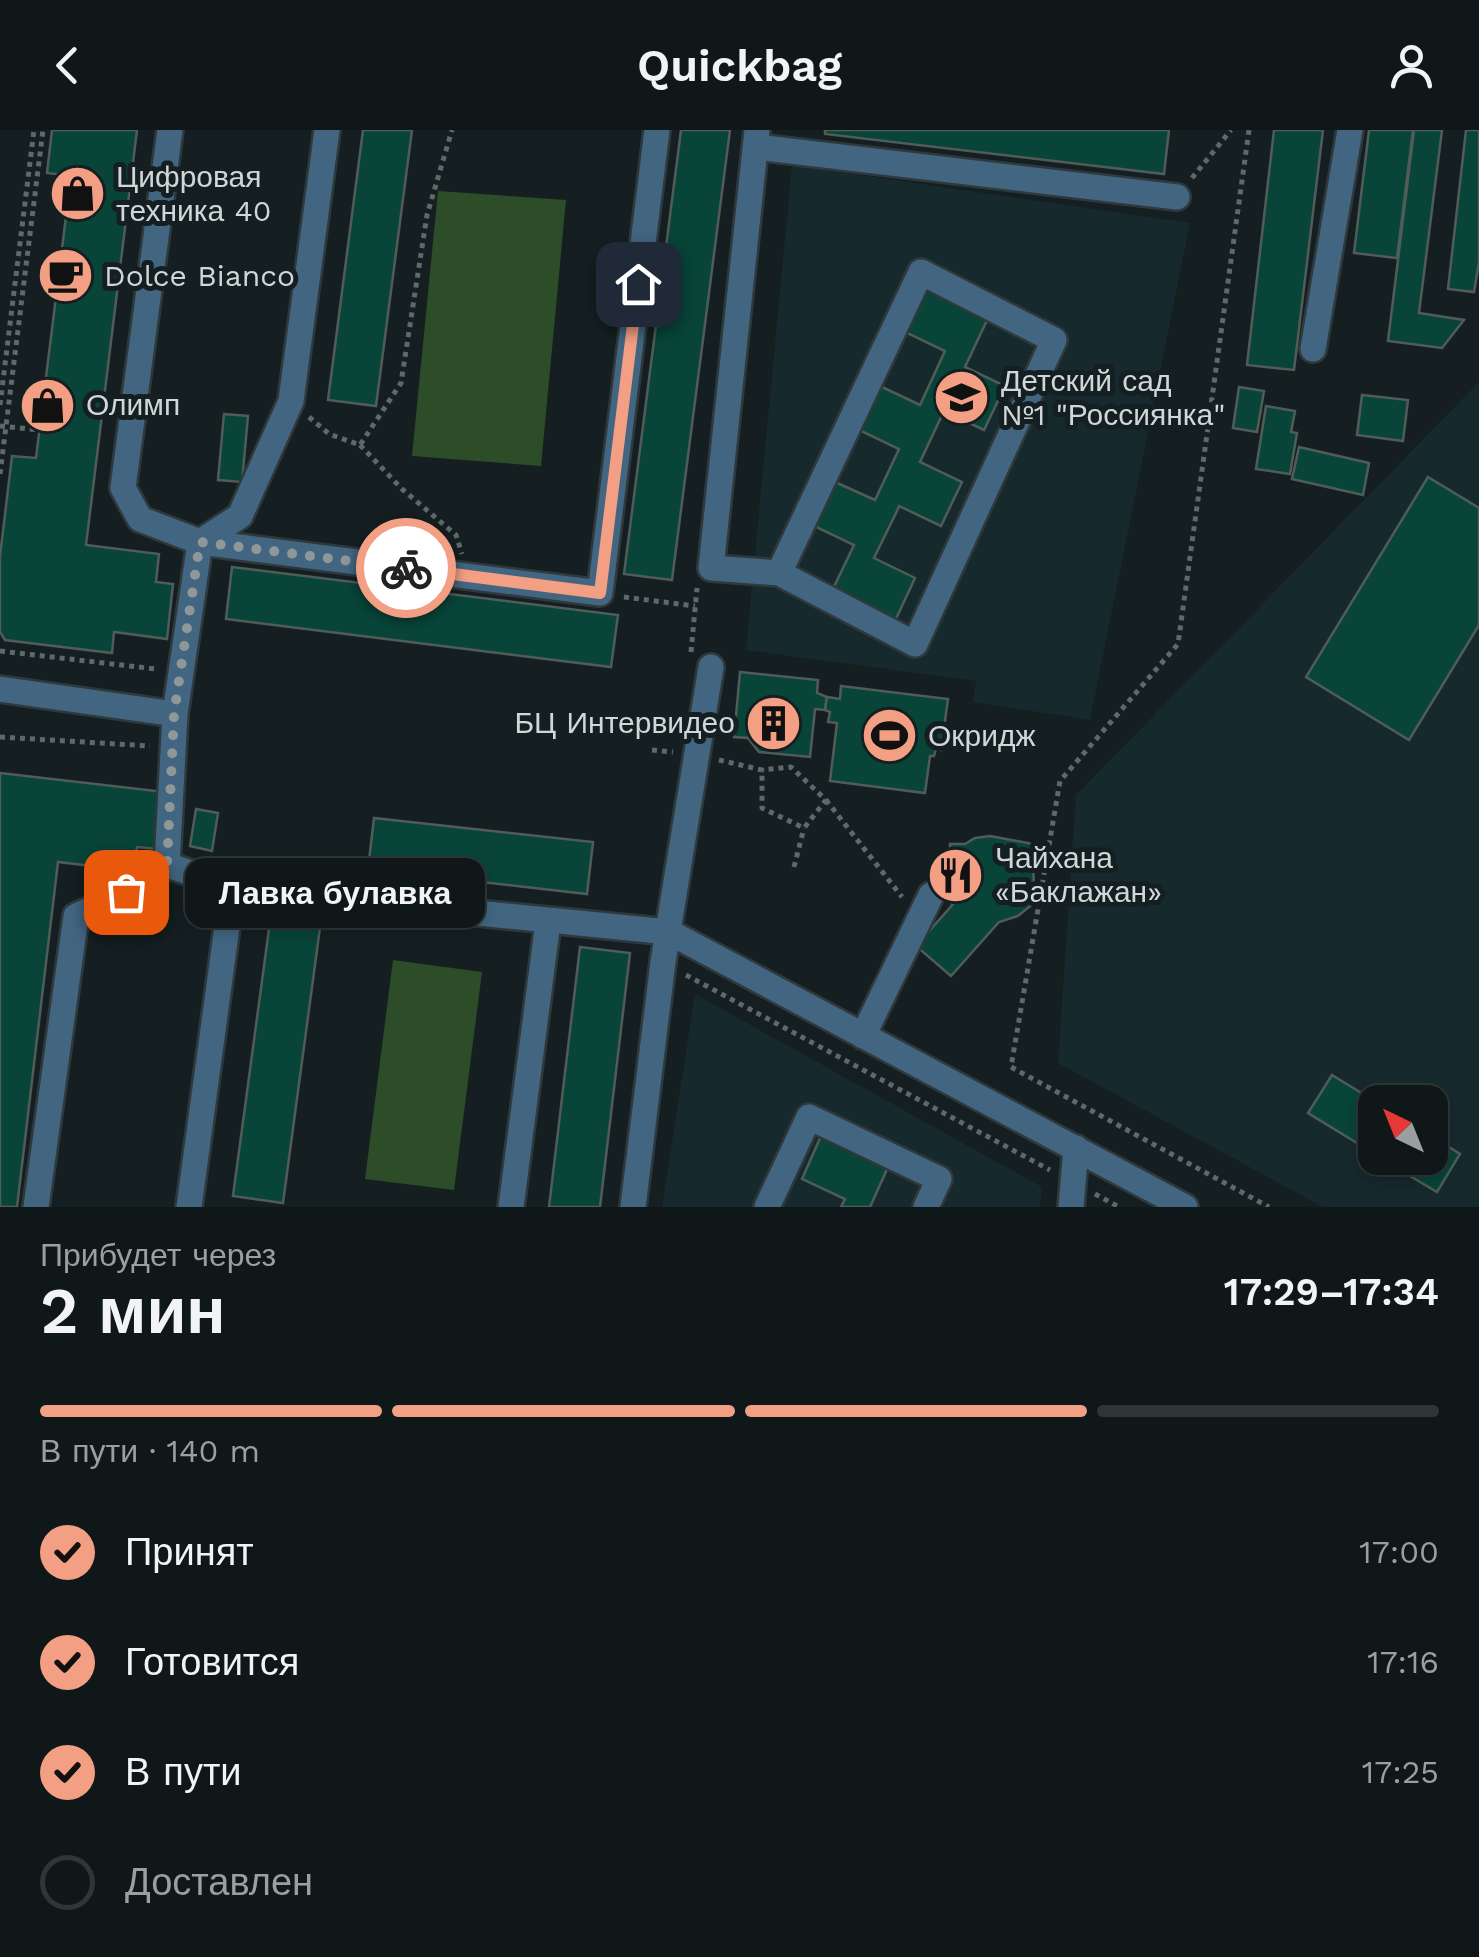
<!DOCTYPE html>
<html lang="ru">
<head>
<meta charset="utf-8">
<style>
  :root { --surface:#101719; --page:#1e2426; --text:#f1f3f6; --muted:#9c9fa2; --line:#303638; --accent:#f39f83 }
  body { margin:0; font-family:"Work Sans",sans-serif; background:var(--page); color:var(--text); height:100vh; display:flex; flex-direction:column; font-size:38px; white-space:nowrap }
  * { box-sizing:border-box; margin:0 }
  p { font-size:32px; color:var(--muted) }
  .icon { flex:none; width:55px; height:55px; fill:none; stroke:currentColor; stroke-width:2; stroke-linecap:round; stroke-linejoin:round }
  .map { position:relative; height:1077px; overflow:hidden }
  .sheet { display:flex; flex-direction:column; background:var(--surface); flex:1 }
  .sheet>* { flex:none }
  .needle { width:65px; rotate:317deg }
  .buttons { position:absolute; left:1358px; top:955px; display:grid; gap:20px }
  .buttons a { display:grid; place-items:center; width:90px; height:90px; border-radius:20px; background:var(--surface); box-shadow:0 5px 15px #0003,0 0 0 2px var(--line); font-size:50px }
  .pin { position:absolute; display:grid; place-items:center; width:85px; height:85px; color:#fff; margin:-42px; border-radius:20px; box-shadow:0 5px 15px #0006 }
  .courier { position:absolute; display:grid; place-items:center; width:100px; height:100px; margin:-50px; border:8px solid #f39f83; border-radius:50%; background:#fff; color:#222; box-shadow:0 2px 12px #0007 }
  .bubble { position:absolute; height:70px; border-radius:20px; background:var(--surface); box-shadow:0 5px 15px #0003,0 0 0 2px var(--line); font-size:32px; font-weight:600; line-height:70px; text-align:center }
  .headline em { font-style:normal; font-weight:600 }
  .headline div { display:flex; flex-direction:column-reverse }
  .headline { display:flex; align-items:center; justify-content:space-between; height:170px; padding:0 40px }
  h1 { font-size:65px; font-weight:600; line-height:75px }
  .bar { display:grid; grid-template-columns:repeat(4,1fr); gap:15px 10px; align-content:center; height:120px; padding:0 40px }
  .bar i { height:12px; border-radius:8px; background:var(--line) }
  .bar .selected { background:var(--accent) }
  .bar p { grid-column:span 4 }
  ol { padding:0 40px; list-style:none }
  li { display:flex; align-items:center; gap:30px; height:110px }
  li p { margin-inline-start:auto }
  li .icon { padding:10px; border-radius:50%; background:var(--accent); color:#111; stroke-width:4 }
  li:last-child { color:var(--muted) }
  li i { width:55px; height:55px; border:5px solid var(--line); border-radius:50% }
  header { display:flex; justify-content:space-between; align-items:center; height:130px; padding:0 40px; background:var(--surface); font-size:45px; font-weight:600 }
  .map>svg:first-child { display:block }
  .built { fill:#16292c; fill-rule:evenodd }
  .green { fill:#2c4d27 }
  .building { fill:#084438; stroke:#505c58; stroke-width:2.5 }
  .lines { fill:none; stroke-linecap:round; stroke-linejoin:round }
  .minor-casing { stroke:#2f393b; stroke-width:30 }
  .path { stroke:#5f686a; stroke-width:5; stroke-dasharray:5 5; stroke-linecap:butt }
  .minor { stroke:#426682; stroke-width:25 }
  .done { stroke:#8f9798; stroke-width:10; stroke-dasharray:0 18 }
  .route { stroke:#f39f83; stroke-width:12 }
  .labels { text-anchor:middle; stroke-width:10; stroke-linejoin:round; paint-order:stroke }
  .poi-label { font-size:30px; fill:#d0d7d8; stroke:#151f21; text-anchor:start }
</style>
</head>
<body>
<header><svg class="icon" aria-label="back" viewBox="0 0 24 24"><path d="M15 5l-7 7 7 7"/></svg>Quickbag<svg class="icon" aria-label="person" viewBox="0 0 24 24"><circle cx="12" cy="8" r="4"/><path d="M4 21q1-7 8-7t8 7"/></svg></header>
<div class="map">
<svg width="1479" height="1077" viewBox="0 0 1479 1077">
  <rect width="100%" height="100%" fill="#151f21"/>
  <g class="built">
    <path d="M792,35L1190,93L1090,590L973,572L976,551L746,520Z"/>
    <path d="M1479,252V1077H1323L1058,933L1076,665ZM1375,972H1430V1028H1375Z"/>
    <path d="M695,864L1042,1057L1040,1077H662Z"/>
  </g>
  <g class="green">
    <path d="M438,61L566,70L541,336L412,326Z"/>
    <path d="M393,830L482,842L454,1060L365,1049Z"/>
  </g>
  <g class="building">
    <path d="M52,0H137L86,415L159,424L156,452L173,454L167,509L114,502L112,523L5,510L0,502V426L12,326L36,328L71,46L47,43Z"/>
    <path d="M363,0H412L376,276L328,270Z"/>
    <path d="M681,0H730L672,450L624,444Z"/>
    <path d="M825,0H1169L1164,44L825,4Z"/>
    <path d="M1274,0H1323L1294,240L1247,235Z"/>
    <path d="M1369,0H1413L1397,128L1354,123Z"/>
    <path d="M1414,0H1442L1419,183L1464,190L1442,218L1388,211Z"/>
    <path d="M1466,0H1479V132L1474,162L1448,159Z"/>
    <path d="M925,158L988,188L965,237L1005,256L984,300L944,281L920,332L962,352L941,396L899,376L897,381L874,428L915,448L895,491L832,461L854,415L814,396L835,352L875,370L899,319L859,300L880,256L920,275L945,221L905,202Z"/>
    <path d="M1239,257L1264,261L1257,302L1233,298Z"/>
    <path d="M1362,265L1408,270L1403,311L1357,305Z"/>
    <path d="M1266,276L1295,281L1291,302L1297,303L1290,344L1256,339Z"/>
    <path d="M224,284L248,286L242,352L218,350Z"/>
    <path d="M1299,317L1369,333L1363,365L1292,349Z"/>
    <path d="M1428,347L1479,378V495L1409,610L1306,547Z"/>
    <path d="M232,437L618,485L611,537L226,489Z"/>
    <path d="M740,542L818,550L817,563L827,567L825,580L815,579L810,627L759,622L748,608L734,607Z"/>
    <path d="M841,556L948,569L941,620L936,619L934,626H930L925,663L830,651L837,593L828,592L830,582L825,580L827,567L840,569Z"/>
    <path d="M0,643L165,662L158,719L137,717L134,741L58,732L17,1077H0Z"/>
    <path d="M196,679L218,683L212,721L190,716Z"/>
    <path d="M374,688L593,712L587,764L368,739Z"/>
    <path d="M990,706L1033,714L1034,773L1018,786L999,792L951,846L916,816L954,773H951L950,714H965L975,708Z"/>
    <path d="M278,732L328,738L283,1073L233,1066Z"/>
    <path d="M580,817L630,823L600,1077H549Z"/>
    <path d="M1332,945L1376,972L1375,1024L1308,983Z"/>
    <path d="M1430,1005L1460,1024L1437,1062L1380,1028H1430Z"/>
    <path d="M821,1006L888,1037L870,1077H841L845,1069L802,1049Z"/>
  </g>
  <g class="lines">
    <defs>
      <g id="minor">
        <path d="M170,0L123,358L140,389L200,412L175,584"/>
        <path d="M757,0L711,438L779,443L915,514L1054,210L921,142L779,443"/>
        <path d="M756,17L1177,67"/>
        <path d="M1313,219L1350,0"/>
        <path d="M200,412L600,463L657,0"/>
        <path d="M200,412L240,386L291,271L327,0"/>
        <path d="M0,559L175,584L167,735L136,750L126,763L76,786L36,1077"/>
        <path d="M167,735L218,752L231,767L189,1077"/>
        <path d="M357,771L669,802L1185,1077"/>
        <path d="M863,906L931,765"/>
        <path d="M511,1077L548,792"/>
        <path d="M633,1077L663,832L711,537"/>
        <path d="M767,1077L809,987L939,1049L926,1077"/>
        <path d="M1071,1077L1076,1018"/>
      </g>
    </defs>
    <use href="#minor" class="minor-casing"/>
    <g class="path">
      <path d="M1249,0L1178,514L1060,651L1011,937L1269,1077"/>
      <path d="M1192,48L1231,0"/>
      <path d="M0,275L34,0"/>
      <path d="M309,287L329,304L360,315L401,253L427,85L452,0"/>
      <path d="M0,296L39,300"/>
      <path d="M360,315L402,359L456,405L462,424"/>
      <path d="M0,344L43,0"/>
      <path d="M624,467L695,476"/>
      <path d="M0,521L156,539"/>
      <path d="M691,522L697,458"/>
      <path d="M0,607L150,616"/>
      <path d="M652,620L673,622"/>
      <path d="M719,630L762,640V678L804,698L826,670L791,637L762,640"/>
      <path d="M826,670L902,767"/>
      <path d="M794,737L804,698"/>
      <path d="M686,845L1050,1040"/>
      <path d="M1095,1064L1119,1077"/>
    </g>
    <use href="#minor" class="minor"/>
  </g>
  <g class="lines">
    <path class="done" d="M126,762L136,750L167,735L174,584L200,412L406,438"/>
    <path class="route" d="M406,438L600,463L638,154"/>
  </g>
  <defs>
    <symbol id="shop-disc" viewBox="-11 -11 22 22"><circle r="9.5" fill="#f39f83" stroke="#151f21"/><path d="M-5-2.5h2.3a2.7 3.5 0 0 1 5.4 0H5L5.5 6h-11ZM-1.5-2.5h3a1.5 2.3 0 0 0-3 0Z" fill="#111"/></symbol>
    <symbol id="cafe-disc" viewBox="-11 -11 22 22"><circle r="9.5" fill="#f39f83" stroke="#151f21"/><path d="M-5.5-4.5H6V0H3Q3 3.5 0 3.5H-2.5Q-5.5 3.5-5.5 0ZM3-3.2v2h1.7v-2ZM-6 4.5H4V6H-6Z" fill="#111"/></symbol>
    <symbol id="school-disc" viewBox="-11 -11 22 22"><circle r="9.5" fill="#f39f83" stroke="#151f21"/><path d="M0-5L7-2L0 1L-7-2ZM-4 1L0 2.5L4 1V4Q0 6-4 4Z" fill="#111"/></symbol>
    <symbol id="building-disc" viewBox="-11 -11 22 22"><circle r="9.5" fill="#f39f83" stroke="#151f21"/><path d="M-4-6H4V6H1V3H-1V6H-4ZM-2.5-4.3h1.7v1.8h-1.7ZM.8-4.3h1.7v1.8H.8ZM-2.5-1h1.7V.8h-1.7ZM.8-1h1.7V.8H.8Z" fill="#111"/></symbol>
    <symbol id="stadium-disc" viewBox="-11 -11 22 22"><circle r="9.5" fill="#f39f83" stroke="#151f21"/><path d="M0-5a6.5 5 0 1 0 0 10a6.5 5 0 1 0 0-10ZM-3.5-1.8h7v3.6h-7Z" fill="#111"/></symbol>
    <symbol id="restaurant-disc" viewBox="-11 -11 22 22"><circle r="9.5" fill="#f39f83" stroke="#151f21"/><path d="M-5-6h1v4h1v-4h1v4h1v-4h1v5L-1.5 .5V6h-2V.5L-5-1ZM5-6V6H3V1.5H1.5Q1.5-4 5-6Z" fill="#111"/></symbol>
  </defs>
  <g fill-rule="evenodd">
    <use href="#shop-disc" x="46" y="32" width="63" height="63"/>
    <use href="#cafe-disc" x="34" y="114" width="63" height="63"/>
    <use href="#school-disc" x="930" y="236" width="63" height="63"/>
    <use href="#shop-disc" x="16" y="244" width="63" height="63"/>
    <use href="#building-disc" x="742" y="562" width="63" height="63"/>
    <use href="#stadium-disc" x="858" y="574" width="63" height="63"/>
    <use href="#restaurant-disc" x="924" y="714" width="63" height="63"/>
  </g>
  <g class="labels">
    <g class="poi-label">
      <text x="116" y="57">Цифровая<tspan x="116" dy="34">техника 40</tspan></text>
      <text x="104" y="156">Dolce Bianco</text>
      <text x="1001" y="261">Детский сад<tspan x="1001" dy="34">№1 "Россиянка"</tspan></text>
      <text x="86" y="285">Олимп</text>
      <text x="735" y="603" text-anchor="end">БЦ Интервидео</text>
      <text x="928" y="616">Окридж</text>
      <text x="995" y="738">Чайхана<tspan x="995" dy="34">«Баклажан»</tspan></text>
    </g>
  </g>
</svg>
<div class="buttons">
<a><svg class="needle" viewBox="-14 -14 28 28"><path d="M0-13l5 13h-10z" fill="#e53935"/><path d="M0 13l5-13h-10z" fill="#9c9fa2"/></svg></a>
</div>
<div class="pin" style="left:126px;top:762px;background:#ea580c"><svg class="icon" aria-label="bag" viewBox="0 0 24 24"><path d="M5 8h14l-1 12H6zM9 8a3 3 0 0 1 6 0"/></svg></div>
<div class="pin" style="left:638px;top:154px;background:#1f2937"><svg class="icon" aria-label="home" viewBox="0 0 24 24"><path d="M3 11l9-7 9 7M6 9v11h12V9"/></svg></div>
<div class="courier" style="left:406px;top:438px"><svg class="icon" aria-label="bike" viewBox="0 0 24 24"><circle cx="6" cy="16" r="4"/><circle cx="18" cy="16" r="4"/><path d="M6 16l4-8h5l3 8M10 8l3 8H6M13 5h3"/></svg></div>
<div class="bubble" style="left:185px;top:728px;width:300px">Лавка булавка</div>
</div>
<section class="sheet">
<div class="headline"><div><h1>2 мин</h1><p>Прибудет через</p></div><em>17:29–17:34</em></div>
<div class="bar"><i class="selected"></i><i class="selected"></i><i class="selected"></i><i></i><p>В пути · 140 m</p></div>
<ol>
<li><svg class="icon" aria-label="check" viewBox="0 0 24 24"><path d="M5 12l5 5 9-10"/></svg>Принят<p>17:00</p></li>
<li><svg class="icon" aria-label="check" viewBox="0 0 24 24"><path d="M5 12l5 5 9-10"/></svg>Готовится<p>17:16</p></li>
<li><svg class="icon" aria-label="check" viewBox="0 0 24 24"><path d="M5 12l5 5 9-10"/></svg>В пути<p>17:25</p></li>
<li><i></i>Доставлен</li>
</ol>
</section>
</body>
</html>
